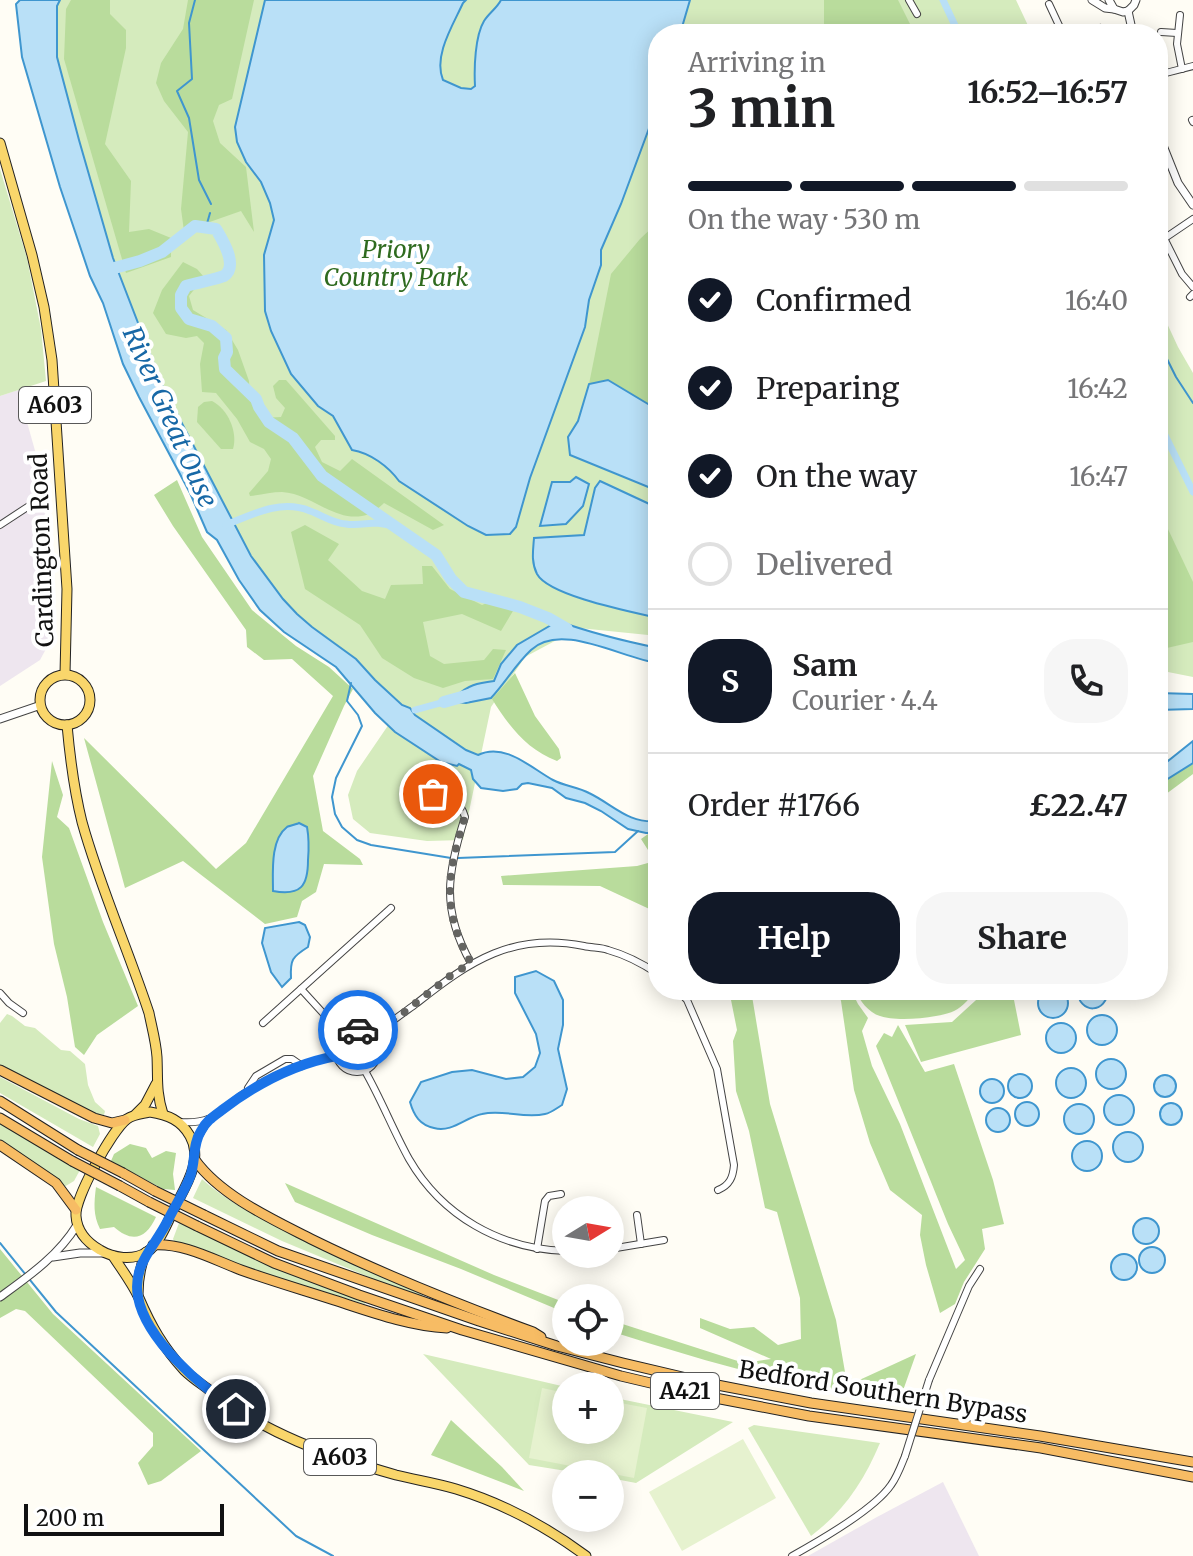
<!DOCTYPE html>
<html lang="en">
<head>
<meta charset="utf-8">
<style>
  :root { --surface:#fff; --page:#f6f6f6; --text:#202124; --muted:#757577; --line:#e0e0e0; --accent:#111827 }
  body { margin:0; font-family:Merriweather,serif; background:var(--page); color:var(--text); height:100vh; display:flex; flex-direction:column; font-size:30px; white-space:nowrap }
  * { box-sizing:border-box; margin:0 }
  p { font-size:26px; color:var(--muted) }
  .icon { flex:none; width:44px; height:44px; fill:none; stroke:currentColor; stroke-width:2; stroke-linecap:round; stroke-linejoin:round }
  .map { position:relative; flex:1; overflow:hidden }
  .panel { position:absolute; left:648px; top:24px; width:520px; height:976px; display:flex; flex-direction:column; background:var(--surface); border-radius:32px; box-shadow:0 4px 20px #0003 }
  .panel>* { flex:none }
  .needle { width:52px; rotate:79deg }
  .controls { position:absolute; left:552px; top:1196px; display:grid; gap:16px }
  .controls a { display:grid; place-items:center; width:72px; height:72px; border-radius:50%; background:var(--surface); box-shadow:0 4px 20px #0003; font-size:40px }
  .scale { position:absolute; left:24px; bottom:20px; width:200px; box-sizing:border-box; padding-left:8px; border:4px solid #111; border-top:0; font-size:22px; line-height:28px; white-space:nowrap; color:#111; -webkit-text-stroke:6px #fff; paint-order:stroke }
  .pin { position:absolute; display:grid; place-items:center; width:68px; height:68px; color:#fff; margin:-34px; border:4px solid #fff; border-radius:50%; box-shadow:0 2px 8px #0007 }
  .courier { position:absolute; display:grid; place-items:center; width:80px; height:80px; margin:-40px; border:6px solid #1a73e8; border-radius:50%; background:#fff; color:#222; box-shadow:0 2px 10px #0007 }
  .head em { font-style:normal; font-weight:700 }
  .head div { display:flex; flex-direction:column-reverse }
  .head { display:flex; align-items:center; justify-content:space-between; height:136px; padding:0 40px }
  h1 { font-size:52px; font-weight:700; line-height:60px }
  .bar { display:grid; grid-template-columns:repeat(4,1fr); gap:12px 8px; align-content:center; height:96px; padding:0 40px }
  .bar i { height:10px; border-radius:6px; background:var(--line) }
  .bar .current { background:var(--accent) }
  .bar p { grid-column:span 4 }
  .line { display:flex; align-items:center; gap:20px; padding:0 40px; border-top:2px solid var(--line) }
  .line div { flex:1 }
  .round { display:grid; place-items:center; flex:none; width:84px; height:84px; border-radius:32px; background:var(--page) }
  ol { padding:0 40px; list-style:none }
  li { display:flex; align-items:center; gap:24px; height:88px }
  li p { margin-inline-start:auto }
  li .icon { padding:8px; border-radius:50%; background:var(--accent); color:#fff; stroke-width:4 }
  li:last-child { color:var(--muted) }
  li i { width:44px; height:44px; border:4px solid var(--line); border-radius:50% }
  .action { display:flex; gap:16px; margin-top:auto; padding:16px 40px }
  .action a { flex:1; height:92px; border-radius:32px; background:var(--accent); color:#fff; font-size:32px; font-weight:700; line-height:92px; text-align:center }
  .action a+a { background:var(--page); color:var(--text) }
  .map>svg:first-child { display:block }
  .industrial { fill:#eee6ef }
  .green { fill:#d5ebbd }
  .forest { fill:#b9dc9c }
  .pitch { fill:#e6f2cf }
  .water { fill:#b9e0f7; stroke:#3f96cf; stroke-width:2 }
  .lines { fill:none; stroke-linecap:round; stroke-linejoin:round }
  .stream { stroke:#3f96cf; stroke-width:2 }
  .canal { stroke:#b9e0f7; stroke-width:7 }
  .river { stroke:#b9e0f7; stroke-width:12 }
  .minor-casing { stroke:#444; stroke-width:8 }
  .tertiary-casing { stroke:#444; stroke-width:9 }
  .primary-casing { stroke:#222; stroke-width:11 }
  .trunk-casing { stroke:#222; stroke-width:11 }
  .minor { stroke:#fff; stroke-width:6 }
  .tertiary { stroke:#fff; stroke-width:7 }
  .primary { stroke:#f9d66b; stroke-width:9 }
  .trunk { stroke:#f7bc64; stroke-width:9 }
  .minor-bridge-casing { stroke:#444; stroke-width:8; stroke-linecap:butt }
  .trunk-bridge-casing { stroke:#222; stroke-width:11; stroke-linecap:butt }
  .minor-bridge { stroke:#fff; stroke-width:6 }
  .trunk-bridge { stroke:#f7bc64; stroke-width:9 }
  .done { stroke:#646461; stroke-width:8; stroke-dasharray:0 14.4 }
  .route { stroke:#1a73e8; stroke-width:10 }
  .labels { text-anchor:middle; stroke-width:8; stroke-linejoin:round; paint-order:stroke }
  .shield { fill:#fff; stroke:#585858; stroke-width:2 }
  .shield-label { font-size:22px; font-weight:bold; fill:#111 }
  .park-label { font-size:24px; font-style:italic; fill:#2f6b1f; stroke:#fff }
  .street-label { font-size:24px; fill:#111; stroke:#fff }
  .water-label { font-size:26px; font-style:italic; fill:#1768a6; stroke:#fff }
</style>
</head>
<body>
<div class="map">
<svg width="1193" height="1556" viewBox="0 0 1193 1556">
  <rect width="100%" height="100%" fill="#fffdf5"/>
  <g class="industrial">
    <path d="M18,390L41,472L50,533L54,634L40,660L0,686V396Z"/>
    <path d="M943,1482L979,1556H808L877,1517Z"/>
  </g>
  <g class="green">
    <path d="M60,0H1016L1032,34H658V636L579,628L525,657L491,707L463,840L427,841L370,833L353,819L348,795L357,771L402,705L375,680L356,659L312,627L297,614L283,599L252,557L162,385L113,258L79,140L57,57V6Z"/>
    <path d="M0,169L27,258L41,329L46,381L0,396Z"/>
    <path d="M1158,304L1178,347L1193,373V677L1158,670Z"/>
    <path d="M7,1014L12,1016L25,1026L35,1028L61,1050L70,1051L85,1064L88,1085L95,1102L105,1111L104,1115L92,1113L0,1065V1023Z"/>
    <path d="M0,1077L79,1119L98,1126L100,1134L93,1147L0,1093Z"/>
    <path d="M0,1122L80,1170L74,1181L64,1187L0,1141Z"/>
    <path d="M202,1179C232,1206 268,1222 304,1240C343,1259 383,1278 423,1295L422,1299L282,1241L193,1198Z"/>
    <path d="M179,1223L274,1266L366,1300L365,1304L271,1276L175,1243L173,1239Z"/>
    <path d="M423,1354L566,1387V1430H610V1397L733,1422L636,1483L610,1478V1474H585L529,1465Z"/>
    <path d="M754,1425L880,1443C864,1481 844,1511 811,1536L748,1428Z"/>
  </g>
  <g class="forest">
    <path d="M71,0H110V14L126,30V48L105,144L131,181L129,232L149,229L171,238V257L126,273L64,59L66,9Z"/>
    <path d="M188,0H254L232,99L219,105L213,121L220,143L246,167L254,232L241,211L184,231L181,209L188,132L164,101L156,83L161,63L183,29Z"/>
    <path d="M824,0H898L915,34H822L824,31Z"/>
    <path d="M658,222V410L608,380L589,384L611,274L640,239Z"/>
    <path d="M183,262L197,269L204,277L189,296L193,310L226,330L238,350L249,381L250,397L262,418L281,417L285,408L276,398L273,386L279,380H286L335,436V440H321L315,447L322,462L340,471L352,459L444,525L433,530L384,503C380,507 374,512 369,514C338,526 311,493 282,492C272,492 260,495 250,496L249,493L268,471L271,459L264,449L250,442L237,419L216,393L202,392L200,364L204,343L197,336L186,338L166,334L153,313L162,290Z"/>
    <path d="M212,401C228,409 238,432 233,449H221L197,422L198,407L204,402Z"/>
    <path d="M177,480L202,537L252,610L296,646L329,667L353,689L344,706L313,776L323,831L360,859L363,865L324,864L316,892L302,901L297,917L265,924L183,861L125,888L84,738L216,869L246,843L333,696L292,659L264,660L247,647L246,630L173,526L154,495Z"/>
    <path d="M1158,508L1193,582V642L1158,650Z"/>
    <path d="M305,525L339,544L328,560L362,591L385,599L391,585L423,584L422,566H432L450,589L482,605L494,600L513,611L501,631L462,614L423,622L430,656L444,664L484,660L493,649L506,650L493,679L465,681L443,688L414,678L382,658L360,625L305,589L291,532Z"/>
    <path d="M515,673L535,716L559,749L561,758L557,761C527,750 508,725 492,699Z"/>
    <path d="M1193,746V774L1158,800V765Z"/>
    <path d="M52,761L63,795L57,817L69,828L103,922L138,1006L97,1035L84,1055L75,1047L67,997L54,944L42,857Z"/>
    <path d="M658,827V913L600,886L503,885L501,876L637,866L655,861L641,839Z"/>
    <path d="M729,990H751L770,1104L836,1320L845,1372L855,1382L916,1354L900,1399C801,1390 704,1361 610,1331V1320L744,1363L771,1359L700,1328V1318L730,1329L754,1327L778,1345L801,1339L800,1298L777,1212L765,1208L749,1131L736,1091L733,1041L737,1030Z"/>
    <path d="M837,990H851L858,1004L868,1018L862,1031L872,1066L900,1124L956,1269L965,1260L948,1224L876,1046L884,1033L892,1037L898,1025L925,1072L954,1064L993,1180L1004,1224L982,1229L985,1249L964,1282L955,1304L940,1313L926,1265L920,1235L922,1215L890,1190L870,1143L854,1090L841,1001Z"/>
    <path d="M855,990H977C970,997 963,1007 954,1011C939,1018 896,1022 880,1016C869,1013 859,1000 855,990Z"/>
    <path d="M987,990H1012L1021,1035L921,1062L905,1025L952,1022Z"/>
    <path d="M130,1144L146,1148L152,1158L166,1151L176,1153L173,1174L175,1190L163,1189L111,1161L114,1154Z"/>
    <path d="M285,1183L494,1275L566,1303V1313L461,1269L372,1235L295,1202Z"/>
    <path d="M96,1187L156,1217C146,1239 132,1243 114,1227L100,1229C93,1215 94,1203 96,1187Z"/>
    <path d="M0,1249L53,1314L201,1451L161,1481L148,1485L138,1463L153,1446V1433L25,1311L16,1309L0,1318Z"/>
    <path d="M451,1420L502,1467L524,1491L431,1455Z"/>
  </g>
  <g class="pitch">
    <path d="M542,1388L566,1393V1430H610V1401L647,1408L634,1478L529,1458Z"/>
    <path d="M743,1439L776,1498L682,1551L649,1492Z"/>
  </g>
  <g class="water">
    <path d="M20,0H60L57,6V57L79,140L113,258L162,385L251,556L283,599L297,614L312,627L356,659L375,680L402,705L410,708L415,715L466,750L478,755C505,742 531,768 553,780C564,786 578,787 589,793C614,805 628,824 658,821V833H646L628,829L601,811L585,803L566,798L552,788L528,783L522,784L517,789L503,791L481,788L473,779L471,770L459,764L457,766L441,762L395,732L375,713L336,667L284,632L260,610L239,580L217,540L207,532L190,493L139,397L123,364L103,303L90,276L60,187L22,57L16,4Z"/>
    <path d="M265,0H466L463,3C453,25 433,56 443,80L461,88L471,89L475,86C474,68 475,36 484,21C489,13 497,8 501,0H690L680,34H658V104L621,204L601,250V265L589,300L585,327L530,478L516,527L510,534L486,535L468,526L399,481C388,466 370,453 352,450L333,416L318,406L291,374L271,331L265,311L264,255L274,220L270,203L261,182L246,162L237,142L235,127Z"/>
    <path d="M608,380L658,410V491L570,455L568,437L578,421L589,384Z"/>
    <path d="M576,477L589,484L583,506L566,524L540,526L552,482H570Z"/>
    <path d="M600,481L658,508V618C632,612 549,596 537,574C531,562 533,551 534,538L584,535L595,488Z"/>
    <path d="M558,621C591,633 624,641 658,648V663C623,659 561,621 531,650C516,664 505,683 491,698L466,703L457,702L456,697C467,685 478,683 494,681L501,664L517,645Z"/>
    <path d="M1158,693L1193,694V709L1158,710Z"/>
    <path d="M1193,741V763L1158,785V769Z"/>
    <path d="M299,823L307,827C309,838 309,848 308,860C308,886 301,896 273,891C273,872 270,840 287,827C288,826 298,824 299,823Z"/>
    <path d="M299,922L305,925L310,937L308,947C292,957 290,960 291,978L282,987L271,972L262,943L265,928Z"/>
    <path d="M536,971L554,981L563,1000V1025L558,1049L567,1089L562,1105C557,1108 551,1113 545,1114C524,1119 503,1109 482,1114C466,1117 452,1133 434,1128C420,1125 414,1116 410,1102L421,1082L452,1072L472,1070L506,1079L523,1077L535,1067L540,1053L536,1034L515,993V977Z"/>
    <circle cx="1053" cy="1003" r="15"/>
    <path d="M1077,990H1108C1107,1014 1079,1015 1077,990Z"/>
    <circle cx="1102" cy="1030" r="15"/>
    <circle cx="1061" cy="1038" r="15"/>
    <circle cx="1111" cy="1074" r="15"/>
    <circle cx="1071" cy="1083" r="15"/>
    <circle cx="1020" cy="1086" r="12"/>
    <circle cx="1165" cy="1086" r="11"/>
    <circle cx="992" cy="1091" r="12"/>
    <circle cx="1119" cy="1110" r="15"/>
    <circle cx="1027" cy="1114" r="12"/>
    <circle cx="1171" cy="1114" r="11"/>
    <circle cx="1079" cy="1119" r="15"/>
    <circle cx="998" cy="1120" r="12"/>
    <circle cx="1128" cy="1147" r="15"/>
    <circle cx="1087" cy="1156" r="15"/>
    <circle cx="1146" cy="1231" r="13"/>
    <circle cx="1152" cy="1260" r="13"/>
    <circle cx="1124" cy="1267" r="13"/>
  </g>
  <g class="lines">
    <g class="stream">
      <path d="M195,0L189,23L192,79L177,91L189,118L199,180L211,204"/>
      <path d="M206,227L210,213"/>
      <path d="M1158,341L1176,377L1193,403"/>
      <path d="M351,683L347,701L358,715L362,726L336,778L332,797L335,814L342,827L357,840L371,845L451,858"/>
      <path d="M458,858L615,852L638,831"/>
      <path d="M0,1243L56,1312L296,1536L333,1556"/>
    </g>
    <g class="canal">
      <path d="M943,0L959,34"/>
      <path d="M1158,421L1193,492"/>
      <path d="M226,525C253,514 281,499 310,511C322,515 332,523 346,524C356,526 367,523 377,523C383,524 390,525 396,526"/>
      <path d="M415,710L444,702"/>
    </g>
    <g class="river">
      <path d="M107,270L140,261L162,252L195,226L216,229C222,239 239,266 224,276C217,279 195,283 186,286L181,295V308L189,319L212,326L226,338L227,352L224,358L225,369L256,399L259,407L269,422L293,438L322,476L436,555L451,579L464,592L520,607L548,618L567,629"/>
      <path d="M444,702L469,695"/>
    </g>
    <defs>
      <g id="minor">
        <path d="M909,0L917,14"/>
        <path d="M1049,4L1063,34"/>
        <path d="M1180,15L1177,44L1182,69"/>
        <path d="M1161,32L1177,33"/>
        <path d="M1087,34L1100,28"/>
        <path d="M1158,75L1193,66"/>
        <path d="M1192,120L1193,122"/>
        <path d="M1158,226L1182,274L1193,287"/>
        <path d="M1165,238L1193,219"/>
        <path d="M1190,297L1193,294"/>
        <path d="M0,525L32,504L36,498V488"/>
        <path d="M433,794C450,796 460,800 465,817C447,873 441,910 471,963"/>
        <path d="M301,989L343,1035"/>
        <path d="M678,990L687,1000L717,1069L734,1165C733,1177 730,1185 718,1190"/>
        <path d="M0,993L9,1003L23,1013"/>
        <path d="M263,1023L391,908"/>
        <circle cx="357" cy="1051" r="21"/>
        <path d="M373,1037C387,1024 402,1014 417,1003C470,961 513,932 584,946C592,948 601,947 608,950C626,955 643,964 658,974"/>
        <path d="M365,1071C381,1099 393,1130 409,1159C442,1216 500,1249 566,1251"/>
        <path d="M248,1088L256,1076L285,1059H292L302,1066"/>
        <path d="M179,1122C219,1125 220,1107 250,1090C276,1074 306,1062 336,1056"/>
        <path d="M194,1144L209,1119"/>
        <path d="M637,1215L641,1244"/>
        <path d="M537,1249L545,1201L549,1196L561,1194"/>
        <path d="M610,1249L664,1240"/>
        <path d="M929,1380L969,1286L980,1269"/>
        <path d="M792,1556C819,1541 874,1510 891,1485C897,1477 901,1466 905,1456"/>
      </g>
      <g id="tertiary">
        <path d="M1092,0L1105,8L1114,9"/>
        <path d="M1109,0L1114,9L1123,12L1128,11"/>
        <path d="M1128,11L1133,34"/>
        <path d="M1128,11L1134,5L1136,0"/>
        <path d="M1158,133L1178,183L1193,205"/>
        <path d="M0,719L41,705"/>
        <path d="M53,1257L80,1253H105"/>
        <path d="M0,1297C29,1276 58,1256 77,1225"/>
      </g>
      <g id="primary">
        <path d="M0,143L32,255L44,307L52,360L67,589L65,674"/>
        <circle cx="65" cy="700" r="25"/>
        <path d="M67,725C70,758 74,790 82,822C100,887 128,949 149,1013C152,1028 156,1042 157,1057C158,1079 156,1092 163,1114"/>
        <path d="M150,1112C168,1115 181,1120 190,1136C204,1161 184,1188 173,1211C167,1224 159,1244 147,1252C133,1261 113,1258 100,1250C88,1243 77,1232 76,1216C74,1199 112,1130 127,1119C134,1114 142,1114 150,1112Z"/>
        <path d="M136,1114L145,1105L156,1084"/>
        <path d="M113,1256C122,1270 132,1283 139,1298C151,1326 163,1347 184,1370C191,1377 200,1383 208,1389C263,1433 329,1456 396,1475C416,1480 436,1483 456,1489C502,1503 547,1527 586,1556"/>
        <path d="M138,1295C138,1280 140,1266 146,1252"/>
      </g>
      <g id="trunk">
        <path d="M0,1070L94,1118L112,1123L125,1120"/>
        <path d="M0,1101L78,1150"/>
        <path d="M0,1118L72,1161"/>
        <path d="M0,1145L56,1183L76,1210"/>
        <path d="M195,1160C221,1196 272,1219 311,1239C384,1275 457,1304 533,1332L541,1337"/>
        <path d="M123,1173L155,1191"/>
        <path d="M120,1186L149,1202"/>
        <path d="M204,1215L278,1251L479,1321L557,1346L623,1363L712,1384L811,1403L1040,1436L1193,1462"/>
        <path d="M197,1226L274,1263L359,1295L462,1330L621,1376L710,1397L809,1416L1041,1448L1193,1477"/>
        <path d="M153,1245C184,1243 212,1259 241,1270C272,1281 303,1290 334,1300C371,1312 409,1326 447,1328"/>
      </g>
    </defs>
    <use href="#minor" class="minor-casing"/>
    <use href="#tertiary" class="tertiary-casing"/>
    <use href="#primary" class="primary-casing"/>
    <use href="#trunk" class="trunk-casing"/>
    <use href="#minor" class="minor"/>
    <use href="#tertiary" class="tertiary"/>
    <use href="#primary" class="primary"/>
    <use href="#trunk" class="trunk"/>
    <defs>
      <path id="minor-bridge" d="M905,1456L929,1380"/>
      <g id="trunk-bridge">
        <path d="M78,1150L123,1173"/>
        <path d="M72,1161L120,1186"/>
        <path d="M155,1191L204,1215"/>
        <path d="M149,1202L197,1226"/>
      </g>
    </defs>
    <use href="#minor-bridge" class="minor-bridge-casing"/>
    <use href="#trunk-bridge" class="trunk-bridge-casing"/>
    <use href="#minor-bridge" class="minor-bridge"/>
    <use href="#trunk-bridge" class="trunk-bridge"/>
  </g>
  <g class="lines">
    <path class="done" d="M358,1030L366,1031L373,1037L450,976L471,963C441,910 447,873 465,817C460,800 450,796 433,794"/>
    <path class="route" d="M236,1409C201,1387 146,1340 138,1297C132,1264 155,1247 168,1220C175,1206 184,1192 190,1177C196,1161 192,1145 201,1131C206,1121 214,1116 222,1110C256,1084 294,1064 336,1056C336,1041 342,1031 358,1030"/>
  </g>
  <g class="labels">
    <g class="shield">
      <rect x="19" y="387" width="72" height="36" rx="6"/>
      <rect x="651" y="1373" width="68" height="36" rx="6"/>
      <rect x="304" y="1439" width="72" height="36" rx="6"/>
    </g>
    <g class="shield-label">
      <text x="55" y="413">A603</text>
      <text x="685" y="1399">A421</text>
      <text x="340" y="1465">A603</text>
    </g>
    <g class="park-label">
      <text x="396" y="258">Priory<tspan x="396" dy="28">Country Park</tspan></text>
    </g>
    <g class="street-label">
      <text transform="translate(42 550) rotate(-92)" y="8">Cardington Road</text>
      <text transform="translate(883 1392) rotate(9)" y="8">Bedford Southern Bypass</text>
    </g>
    <g class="water-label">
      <text transform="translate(170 417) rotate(66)" y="9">River Great Ouse</text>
    </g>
  </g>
</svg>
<div class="controls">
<a><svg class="needle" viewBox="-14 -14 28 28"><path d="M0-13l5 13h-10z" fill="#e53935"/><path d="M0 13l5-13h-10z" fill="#757577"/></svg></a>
<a><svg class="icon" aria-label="locate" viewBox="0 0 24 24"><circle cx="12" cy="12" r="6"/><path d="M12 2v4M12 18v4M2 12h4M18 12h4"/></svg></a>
<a>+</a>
<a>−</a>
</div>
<div class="scale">200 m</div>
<div class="pin" style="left:433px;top:794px;background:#ea580c"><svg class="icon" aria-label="bag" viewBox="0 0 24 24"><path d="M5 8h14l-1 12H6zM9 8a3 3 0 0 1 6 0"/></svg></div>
<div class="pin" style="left:236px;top:1409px;background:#1f2937"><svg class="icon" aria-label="home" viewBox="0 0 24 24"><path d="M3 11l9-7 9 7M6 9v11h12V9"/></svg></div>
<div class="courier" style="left:358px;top:1030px"><svg class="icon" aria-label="car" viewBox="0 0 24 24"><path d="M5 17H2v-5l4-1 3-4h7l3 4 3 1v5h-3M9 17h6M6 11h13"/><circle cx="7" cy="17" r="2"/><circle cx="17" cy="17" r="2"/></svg></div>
<section class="panel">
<div class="head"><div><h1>3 min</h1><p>Arriving in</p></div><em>16:52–16:57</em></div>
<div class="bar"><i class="current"></i><i class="current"></i><i class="current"></i><i></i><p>On the way · 530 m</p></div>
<ol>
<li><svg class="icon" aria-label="check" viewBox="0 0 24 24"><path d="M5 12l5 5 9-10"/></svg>Confirmed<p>16:40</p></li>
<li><svg class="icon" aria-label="check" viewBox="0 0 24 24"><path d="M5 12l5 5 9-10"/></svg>Preparing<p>16:42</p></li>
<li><svg class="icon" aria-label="check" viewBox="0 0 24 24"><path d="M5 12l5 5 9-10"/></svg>On the way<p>16:47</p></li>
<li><i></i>Delivered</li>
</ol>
<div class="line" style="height:144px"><b class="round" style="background:var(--accent);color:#fff">S</b><div><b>Sam</b><p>Courier · 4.4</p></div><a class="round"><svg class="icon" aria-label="phone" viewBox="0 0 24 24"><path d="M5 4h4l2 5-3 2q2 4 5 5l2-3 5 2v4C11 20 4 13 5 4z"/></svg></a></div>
<div class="line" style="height:104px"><div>Order #1766</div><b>£22.47</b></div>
<div class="action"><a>Help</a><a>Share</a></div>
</section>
</div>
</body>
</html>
